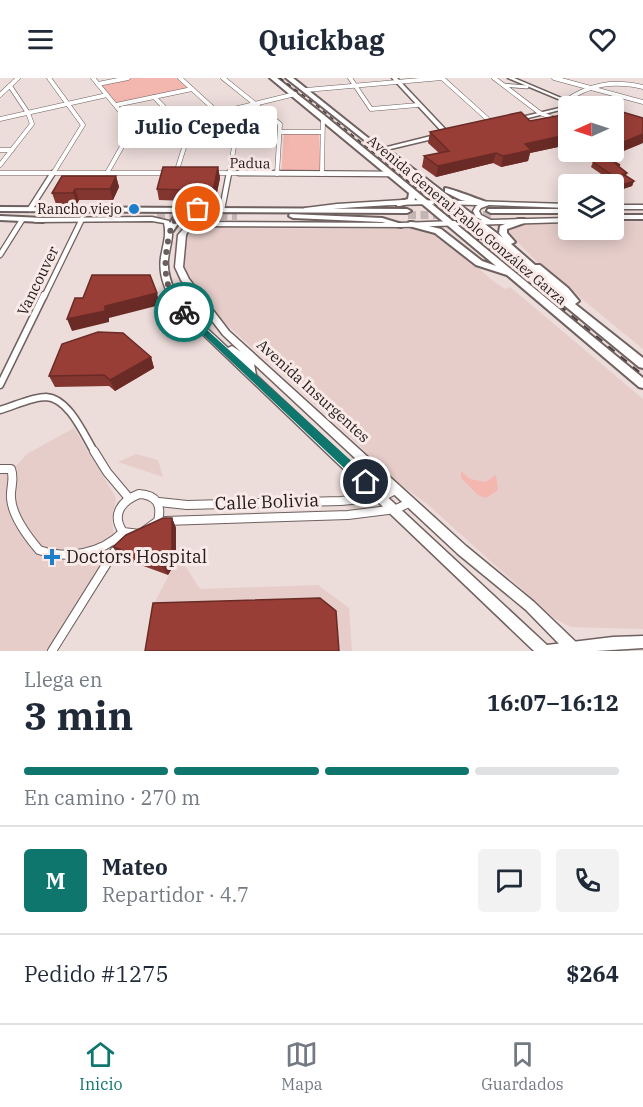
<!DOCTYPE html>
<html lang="es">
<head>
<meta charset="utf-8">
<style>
  :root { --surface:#fff; --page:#f2f2f3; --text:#1f2937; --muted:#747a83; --line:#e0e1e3; --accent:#0f766e }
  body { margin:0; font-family:"IBM Plex Serif",serif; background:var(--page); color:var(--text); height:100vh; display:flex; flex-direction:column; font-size:22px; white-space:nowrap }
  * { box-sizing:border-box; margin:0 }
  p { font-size:20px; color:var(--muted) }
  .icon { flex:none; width:33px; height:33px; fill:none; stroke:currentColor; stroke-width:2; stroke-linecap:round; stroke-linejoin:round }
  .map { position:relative; height:573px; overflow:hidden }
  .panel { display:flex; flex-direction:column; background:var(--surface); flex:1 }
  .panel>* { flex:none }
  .needle { width:39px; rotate:267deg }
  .controls { position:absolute; left:558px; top:18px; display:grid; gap:12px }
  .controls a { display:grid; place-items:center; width:66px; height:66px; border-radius:6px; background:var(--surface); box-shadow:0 3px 15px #0003; font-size:30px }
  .pin { position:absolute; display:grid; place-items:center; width:51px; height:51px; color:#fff; margin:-26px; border:3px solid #fff; border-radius:50%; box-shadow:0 2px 6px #0007 }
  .courier { position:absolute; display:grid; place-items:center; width:60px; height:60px; margin:-30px; border:4px solid #0f766e; border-radius:50%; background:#fff; color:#222; box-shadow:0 2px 8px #0007 }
  .bubble { position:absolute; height:42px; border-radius:6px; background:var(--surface); box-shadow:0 3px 15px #0003; font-size:20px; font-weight:700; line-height:42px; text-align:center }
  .head em { font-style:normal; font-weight:700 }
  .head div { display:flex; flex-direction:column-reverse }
  .head { display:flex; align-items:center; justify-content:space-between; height:102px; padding:0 24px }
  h1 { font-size:39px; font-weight:700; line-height:45px }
  .bar { display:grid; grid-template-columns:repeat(4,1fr); gap:9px 6px; align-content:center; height:72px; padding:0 24px }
  .bar i { height:8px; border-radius:4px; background:var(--line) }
  .bar .active { background:var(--accent) }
  .bar p { grid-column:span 4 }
  .line { display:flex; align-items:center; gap:15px; padding:0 24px; border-top:2px solid var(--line) }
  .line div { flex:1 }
  .round { display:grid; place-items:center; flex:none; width:63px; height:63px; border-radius:6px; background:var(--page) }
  header { display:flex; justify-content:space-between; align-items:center; height:78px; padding:0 24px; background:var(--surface); font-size:27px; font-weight:700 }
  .dock { display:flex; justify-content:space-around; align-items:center; height:84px; border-top:2px solid var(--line); background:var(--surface); font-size:16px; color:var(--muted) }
  .dock a { display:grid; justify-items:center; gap:3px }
  .dock .active { color:var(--accent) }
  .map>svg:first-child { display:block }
  .built { fill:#e6cdca }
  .green { fill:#f4b7af }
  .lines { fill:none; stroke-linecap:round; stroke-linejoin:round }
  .trunk-tunnel { stroke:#c3b5b4; stroke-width:8; stroke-dasharray:8 4.5; stroke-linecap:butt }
  .pedestrian-casing { stroke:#6f615f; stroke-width:4.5 }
  .minor-far3-casing { stroke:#6f615f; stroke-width:5 }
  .minor-far2-casing { stroke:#6f615f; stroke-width:7 }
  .minor-far1-casing { stroke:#6f615f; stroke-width:9 }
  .minor-casing { stroke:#6f615f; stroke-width:10 }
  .tertiary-casing { stroke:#6f615f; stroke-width:3 }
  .secondary-casing { stroke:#6f615f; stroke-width:3 }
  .primary-casing { stroke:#6f615f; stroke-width:4 }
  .trunk-casing { stroke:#6f615f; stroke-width:4 }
  .pedestrian { stroke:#fff; stroke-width:3 }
  .minor-far3 { stroke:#fff; stroke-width:4 }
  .minor-far2 { stroke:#fff; stroke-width:4.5 }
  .minor-far1 { stroke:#fff; stroke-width:6 }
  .minor { stroke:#fff; stroke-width:8 }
  .tertiary { fill:#fff; fill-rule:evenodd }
  .secondary { fill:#fff; fill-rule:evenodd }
  .primary { fill:#fff; fill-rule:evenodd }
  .trunk { fill:#fff; fill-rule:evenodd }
  .rail-far1 { stroke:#4a4241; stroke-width:1.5; stroke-dasharray:4.5 4.5; stroke-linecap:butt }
  .rail { stroke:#4a4241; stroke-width:2; stroke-dasharray:8 8; stroke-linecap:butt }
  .wall { fill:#83352f }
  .shaded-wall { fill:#6a2b26 }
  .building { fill:#983e37; stroke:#6a2b26; stroke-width:1.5 }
  .route { fill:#0f766e }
  .done { stroke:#685f5e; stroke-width:6; stroke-dasharray:0 10.8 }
  .poi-dot { fill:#1b7fcb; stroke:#f9e9e7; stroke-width:2 }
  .labels { text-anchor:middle; stroke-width:6; stroke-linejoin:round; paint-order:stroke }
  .far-street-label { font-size:14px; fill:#211b1b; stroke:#f9e9e7 }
  .far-poi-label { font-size:14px; fill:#211b1b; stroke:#f9e9e7; text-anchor:end }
  .street-label { font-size:15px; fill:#211b1b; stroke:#f9e9e7 }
  .near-street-label { font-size:18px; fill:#211b1b; stroke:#f9e9e7 }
  .near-poi-label { font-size:18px; fill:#211b1b; stroke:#f9e9e7; text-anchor:start }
</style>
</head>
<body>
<header><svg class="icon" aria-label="menu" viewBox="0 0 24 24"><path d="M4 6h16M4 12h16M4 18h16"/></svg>Quickbag<svg class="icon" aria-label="heart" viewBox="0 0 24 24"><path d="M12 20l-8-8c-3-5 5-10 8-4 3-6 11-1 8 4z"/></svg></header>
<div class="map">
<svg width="643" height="573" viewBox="0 0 643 573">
  <rect width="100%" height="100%" fill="#ecdcda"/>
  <g class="built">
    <path d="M643,143V271L538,185L505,151L525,145L568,146V152H614V146H619V144Z"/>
    <path d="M200,150L416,151L435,155L445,161L493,203L505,211L510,209L643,321V551L571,549L565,546L554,540L426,425L387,397L358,366L213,234L183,189L186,158L189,154Z"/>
    <path d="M74,350L116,420L112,442L114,458L94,500L50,573H0V396L17,387L27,376Z"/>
    <path d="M136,376L158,382L163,399L118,384Z"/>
    <path d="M182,483L200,511L318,507L349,530L352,573H338L151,531L176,484Z"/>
  </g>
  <g class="green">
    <path d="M130,0H176L188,10L117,26L100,6Z"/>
    <path d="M319,55L321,95H281L284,56Z"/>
    <path d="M461,393L470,401L486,404L496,397L498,412L486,420L478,417L461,400Z"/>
  </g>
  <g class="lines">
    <g class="trunk-tunnel">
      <path d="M157,137L237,138"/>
      <path d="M408,137H493"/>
    </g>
    <defs>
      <path id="pedestrian" d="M503,7L527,9"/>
      <g id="minor-far3">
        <path d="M49,0L83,47L52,97"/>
        <path d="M93,0L133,49L107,95"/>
        <path d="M180,0L237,52L229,97"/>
        <path d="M223,0L280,46L277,96"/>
        <path d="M350,0L371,31L418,27"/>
        <path d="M494,0L540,35L568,46"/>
        <path d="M554,0L643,24"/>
        <path d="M98,6L128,0"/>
        <path d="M306,12L442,0L492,45"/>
        <path d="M0,17L18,0"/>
        <path d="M154,19L189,54L176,95"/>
        <path d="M564,24C589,6 613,2 643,9"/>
        <path d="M116,27L192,11"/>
        <path d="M0,41L107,17"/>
        <path d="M132,52L181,44L295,16"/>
        <path d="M280,54H321"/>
        <path d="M0,72H12"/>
        <path d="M0,87L32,46L28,35L10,8"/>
        <path d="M0,95H167"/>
        <path d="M214,95L391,96"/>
        <path d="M322,96L323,39"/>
      </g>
      <g id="minor-far2">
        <path d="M239,95L391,96"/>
        <path d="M30,131L53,95"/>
        <path d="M222,131L229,95"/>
        <path d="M0,177L22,142"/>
        <path d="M44,219L82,141"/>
      </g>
      <g id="minor-far1">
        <path d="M0,307L44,217"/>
        <path d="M0,332C14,328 32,319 46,319C69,320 84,357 95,375"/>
      </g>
      <g id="minor">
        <path d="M94,373L107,394L128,419"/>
        <path d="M0,391H11C15,401 10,410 11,420C12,438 28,459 39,472C68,482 101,476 123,454"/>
        <path d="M139,416C157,417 162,427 158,443L140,456L123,454C111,437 121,423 139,416Z"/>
        <path d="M159,424L187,427L341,423L382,419L397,411"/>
        <path d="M165,443L348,437L396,431L411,424"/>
        <path d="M52,573L119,466"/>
      </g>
      <g id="tertiary">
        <path d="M392,0H397L449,55V57H445Z"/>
        <path d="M508,0H514L580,28H575Z"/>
        <path d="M568,28H570H568V30L516,43L513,41Z"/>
        <path d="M439,56L442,58L441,59L382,73L379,71Z"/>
        <path d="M643,558V570L596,573H541L543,569L547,567L613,559Z"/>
      </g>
      <g id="secondary">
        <path d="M403,122L470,123L568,126V130L489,127L481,130L479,133L481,137L491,142L568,140V144L401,149L197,148L190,150L186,157L183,189L189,201L229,253L466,468L534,524L580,568L582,573H566L526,532L458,476L254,286L256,297L548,568L550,573H534L177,232C167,216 158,199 161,179C163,167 167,157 164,145L152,143L35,144L32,142L35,140L152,139L169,143C176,156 169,168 168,182C167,194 171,205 176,216H184L190,214L181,202L175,189L178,157L186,148L196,144L401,145L482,142L476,139L473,133L476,128L478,127C420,125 362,127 305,134L302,132L305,130L337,126ZM193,218L223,257L241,274L232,268L228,270L183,228L179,221L185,222Z"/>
        <rect x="614" y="127" width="29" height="4"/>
      </g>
      <g id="primary">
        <path d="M270,0H277L325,38L643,300V310L639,309L507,197L476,187L435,155L409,148V144H412L441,151L482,183L496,188L415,120L414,124L400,128H397V124L408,121L409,115Z"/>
        <path d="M286,0H293L377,67L394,76L503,160L499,155L500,148L518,141H524V145L507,151V155L515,164L511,166L535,187H540L568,210L579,223L575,226L643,280V290L639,289L542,209L531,193L475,145L390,78L373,69Z"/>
        <path d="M445,110C449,110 484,123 488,125L484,127L461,122L445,114Z"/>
        <path d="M452,132H458L495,162V166H489L452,136Z"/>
      </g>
      <g id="trunk">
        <path d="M0,129L407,131L411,133L407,135L193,134L182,140L173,153H170L166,151L176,136L181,134L0,133Z"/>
        <path d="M488,131H568V135H491L487,133Z"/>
        <path d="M290,136L382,140L405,147L401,149L382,144L293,140L289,138Z"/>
        <rect x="614" y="137" width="29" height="4"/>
        <path d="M0,138L43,140L47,142L43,144L0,142Z"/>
      </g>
    </defs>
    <use href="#pedestrian" class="pedestrian-casing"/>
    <use href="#minor-far3" class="minor-far3-casing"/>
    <use href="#minor-far2" class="minor-far2-casing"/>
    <use href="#minor-far1" class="minor-far1-casing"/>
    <use href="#minor" class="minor-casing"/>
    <use href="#tertiary" class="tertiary-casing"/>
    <use href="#secondary" class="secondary-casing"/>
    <use href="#primary" class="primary-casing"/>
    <use href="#trunk" class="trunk-casing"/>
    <use href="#pedestrian" class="pedestrian"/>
    <use href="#minor-far3" class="minor-far3"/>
    <use href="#minor-far2" class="minor-far2"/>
    <use href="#minor-far1" class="minor-far1"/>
    <use href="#minor" class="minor"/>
    <use href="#tertiary" class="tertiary"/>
    <use href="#secondary" class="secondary"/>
    <use href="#primary" class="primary"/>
    <use href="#trunk" class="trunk"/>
    <path class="rail-far1" d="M280,0L316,27L548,219"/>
    <path class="rail" d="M547,217L643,297"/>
  </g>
  <g class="wall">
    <path d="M568,38V73L558,69L530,75L528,83L501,89L493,85L436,99L422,89L424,78L439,75L428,65L430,54Z"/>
    <path d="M643,65L606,80L620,87L619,89L627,95L626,98L634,103L632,108L623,111L591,89L593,84L603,81L588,74H614Z"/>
    <path d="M218,89L220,100L215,124L159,122L157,111Z"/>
    <path d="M116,98L119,109L113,122H79L77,126H56L52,115Z"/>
    <path d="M151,279L154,290L115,313L109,308L55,309L49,298Z"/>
    <path d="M172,440L176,450V484L168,497L119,479L113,469Z"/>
  </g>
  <g class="shaded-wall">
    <path d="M643,56V65L604,81L607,74H614V68Z"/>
    <path d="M561,58L558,69L530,75L528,83L501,89L503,78L525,66Z"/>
    <path d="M496,75L493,85L436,99L438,88Z"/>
    <path d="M218,89L220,100L215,124L213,113Z"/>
    <path d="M116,98L119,109L113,122L110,111Z"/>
    <path d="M634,103L632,108L623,111L625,106Z"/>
    <path d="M75,111L79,122L77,126L73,115Z"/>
    <path d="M157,215L160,227L109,240V244L72,253L67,241L105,228Z"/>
    <path d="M151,279L154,290L115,313L110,302Z"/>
    <path d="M172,440L176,450V484L168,497L163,488Z"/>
  </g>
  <g class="building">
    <path d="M619,33L643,40V56L614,68V35Z"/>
    <path d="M521,34L530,43L562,37L568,38V61L561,58L525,66L531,72L503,78L496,75L438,88L424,78L449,73L430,54Z"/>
    <path d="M607,80L620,87H617L627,95L623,96L634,103L625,106L593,84Z"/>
    <path d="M163,89H218L213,113L157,111Z"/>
    <path d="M62,98H116L110,111H75L73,115H52Z"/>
    <path d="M92,197H150L157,215L105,228V233L67,241L75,220H83Z"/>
    <path d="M98,254L123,255L151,279L110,302L104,297L49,298L62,266Z"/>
    <path d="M163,440H172V475L163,488L113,469L126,457Z"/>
    <path d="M320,520L336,533L339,573H145L153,525Z"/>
  </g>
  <path class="route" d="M184,231L370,400V407H362L181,236L180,234Z"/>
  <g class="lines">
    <path class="done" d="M184,234C164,213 163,190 168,163C170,153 172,143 180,137C186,134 192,133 198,131"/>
  </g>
  <g class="poi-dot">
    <circle cx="134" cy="131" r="6"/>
    <path d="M49 470h6v6h6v6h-6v6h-6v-6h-6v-6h6z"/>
  </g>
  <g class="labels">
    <g class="far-street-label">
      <text transform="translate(250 85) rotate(1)" y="5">Padua</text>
      <text transform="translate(467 142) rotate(40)" y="5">Avenida General Pablo González Garza</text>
    </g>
    <g class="far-poi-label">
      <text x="122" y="136">Rancho viejo</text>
    </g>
    <g class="street-label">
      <text transform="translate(38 203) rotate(-64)" y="5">Vancouver</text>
      <text transform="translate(313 313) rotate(42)" y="5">Avenida Insurgentes</text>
    </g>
    <g class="near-street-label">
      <text transform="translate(267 424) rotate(-2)" y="6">Calle Bolivia</text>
    </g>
    <g class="near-poi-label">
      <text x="66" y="485">Doctors Hospital</text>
    </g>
  </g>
</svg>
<div class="controls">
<a><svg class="needle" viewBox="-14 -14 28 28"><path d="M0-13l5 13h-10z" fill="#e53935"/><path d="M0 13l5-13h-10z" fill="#747a83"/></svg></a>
<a><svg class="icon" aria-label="layers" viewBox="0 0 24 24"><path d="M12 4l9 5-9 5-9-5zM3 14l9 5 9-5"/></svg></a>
</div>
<div class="pin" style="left:198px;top:131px;background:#ea580c"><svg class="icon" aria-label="bag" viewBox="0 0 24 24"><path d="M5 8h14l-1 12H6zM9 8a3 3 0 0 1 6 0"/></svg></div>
<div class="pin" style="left:366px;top:404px;background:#1f2937"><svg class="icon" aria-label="home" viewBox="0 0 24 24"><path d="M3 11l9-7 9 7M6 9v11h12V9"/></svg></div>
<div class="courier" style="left:184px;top:234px"><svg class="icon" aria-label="bike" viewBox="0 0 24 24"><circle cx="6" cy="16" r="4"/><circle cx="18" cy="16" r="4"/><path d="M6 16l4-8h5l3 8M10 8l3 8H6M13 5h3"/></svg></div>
<div class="bubble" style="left:118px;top:28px;width:159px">Julio Cepeda</div>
</div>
<section class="panel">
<div class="head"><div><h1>3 min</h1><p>Llega en</p></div><em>16:07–16:12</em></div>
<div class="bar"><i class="active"></i><i class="active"></i><i class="active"></i><i></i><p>En camino · 270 m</p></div>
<div class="line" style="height:108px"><b class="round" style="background:var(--accent);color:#fff">M</b><div><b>Mateo</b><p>Repartidor · 4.7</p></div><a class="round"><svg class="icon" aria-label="chat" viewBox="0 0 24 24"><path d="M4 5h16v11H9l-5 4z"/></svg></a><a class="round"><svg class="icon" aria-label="phone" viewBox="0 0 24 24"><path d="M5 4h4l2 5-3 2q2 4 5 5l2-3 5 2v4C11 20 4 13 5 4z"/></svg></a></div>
<div class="line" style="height:78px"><div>Pedido #1275</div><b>$264</b></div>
</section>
<nav class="dock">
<a class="active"><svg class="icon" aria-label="home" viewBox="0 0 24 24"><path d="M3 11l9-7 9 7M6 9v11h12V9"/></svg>Inicio</a>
<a><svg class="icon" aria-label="map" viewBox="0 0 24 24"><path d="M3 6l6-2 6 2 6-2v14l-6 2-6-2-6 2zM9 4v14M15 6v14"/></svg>Mapa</a>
<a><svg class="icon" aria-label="saved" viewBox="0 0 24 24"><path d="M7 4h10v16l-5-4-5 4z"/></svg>Guardados</a>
</nav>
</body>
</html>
